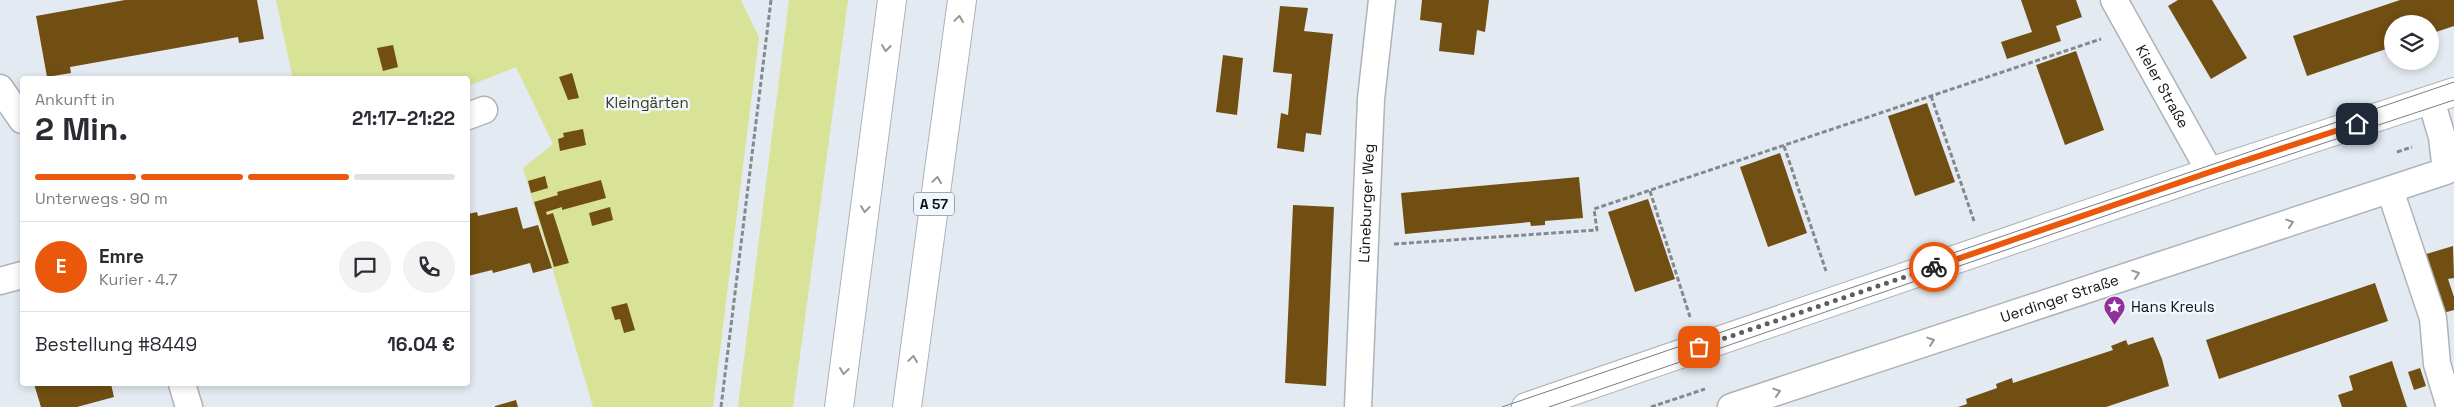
<!DOCTYPE html>
<html lang="de">
<head>
<meta charset="utf-8">
<style>
  :root { --surface:#fff; --page:#f2f2f3; --text:#2b2b33; --muted:#7c7c81; --line:#e1e1e2; --accent:#ea580c }
  body { margin:0; font-family:"Space Grotesk",sans-serif; background:var(--page); color:var(--text); height:100vh; display:flex; flex-direction:column; font-size:19px; white-space:nowrap }
  * { box-sizing:border-box; margin:0 }
  p { font-size:16px; color:var(--muted) }
  .icon { flex:none; width:28px; height:28px; fill:none; stroke:currentColor; stroke-width:2; stroke-linecap:round; stroke-linejoin:round }
  .map { position:relative; flex:1; overflow:hidden }
  .details { position:absolute; left:20px; top:76px; width:450px; height:310px; display:flex; flex-direction:column; background:var(--surface); border-radius:5px; box-shadow:0 2px 8px #0003 }
  .details>* { flex:none }
  .tools { position:absolute; left:2384px; top:15px; display:grid; gap:10px }
  .tools a { display:grid; place-items:center; width:55px; height:55px; border-radius:50%; background:var(--surface); box-shadow:0 2px 8px #0003; font-size:25px }
  .pin { position:absolute; display:grid; place-items:center; width:42px; height:42px; color:#fff; margin:-21px; border-radius:10px; box-shadow:0 2px 8px #0006 }
  .courier { position:absolute; display:grid; place-items:center; width:50px; height:50px; margin:-25px; border:4px solid #ea580c; border-radius:50%; background:#fff; color:#222; box-shadow:0 1px 6px #0007 }
  .head em { font-style:normal; font-weight:600 }
  .head div { display:flex; flex-direction:column-reverse }
  .head { display:flex; align-items:center; justify-content:space-between; height:85px; padding:0 15px }
  h1 { font-size:32px; font-weight:600; line-height:38px }
  .bar { display:grid; grid-template-columns:repeat(4,1fr); gap:8px 5px; align-content:center; height:60px; padding:0 15px }
  .bar i { height:6px; border-radius:4px; background:var(--line) }
  .bar .on { background:var(--accent) }
  .bar p { grid-column:span 4 }
  .line { display:flex; align-items:center; gap:12px; padding:0 15px; border-top:1px solid var(--line) }
  .line div { flex:1 }
  .round { display:grid; place-items:center; flex:none; width:52px; height:52px; border-radius:26px; background:var(--page) }
  .map>svg:first-child { display:block }
  .green { fill:#d8e397 }
  .building { fill:#714e12 }
  .lines { fill:none; stroke-linecap:round; stroke-linejoin:round }
  .street-casing { stroke:#adb3b9; stroke-width:29 }
  .secondary-casing { stroke:#adb3b9; stroke-width:30 }
  .highway-casing { stroke:#adb3b9; stroke-width:30 }
  .path { stroke:#84898d; stroke-width:3; stroke-dasharray:5 2.5; stroke-linecap:butt }
  .street { stroke:#fff; stroke-width:26 }
  .secondary { stroke:#fff; stroke-width:28 }
  .highway { stroke:#fff; stroke-width:28 }
  .tram { stroke:#797e82; stroke-width:1 }
  .oneway { stroke:#949596 }
  .done { stroke:#5a5e62; stroke-width:5; stroke-dasharray:0 9 }
  .route { stroke:#ea580c; stroke-width:6 }
  .labels { text-anchor:middle; stroke-width:5; stroke-linejoin:round; paint-order:stroke }
  .shield { fill:#f1f7fe; stroke:#54575b; stroke-width:1 }
  .shield-label { font-size:14px; font-weight:bold; fill:#111315 }
  .street-label { font-size:15px; fill:#111315; stroke:#f1f7fe }
  .park-label { font-size:15px; fill:#363a17; stroke:#f1f7fe }
  .poi-label { font-size:15px; fill:#111315; stroke:#f1f7fe; text-anchor:start }
</style>
</head>
<body>
<div class="map">
<svg width="2454" height="407" viewBox="0 0 2454 407">
  <rect width="100%" height="100%" fill="#e3eaf1"/>
  <g class="green">
    <path d="M276,0H741L759,38L713,407H593L523,168L553,144L516,67L468,86V79H293Z"/>
    <path d="M789,0H848L793,407H738Z"/>
  </g>
  <g class="building">
    <path d="M125,0H257L264,39L239,43L238,37L70,67L71,73L47,77L36,16Z"/>
    <path d="M1422,0H1489L1485,32L1477,30L1474,55L1439,51L1442,23L1420,20Z"/>
    <path d="M2021,0H2076L2082,17L2056,26L2061,41L2007,59L2001,42L2032,32Z"/>
    <path d="M2178,0H2212L2247,58L2211,79L2168,6Z"/>
    <path d="M2400,0H2454V26L2430,34V24H2392V47L2307,76L2293,36Z"/>
    <path d="M1280,6L1308,8L1304,31L1333,34L1321,135L1306,133L1304,152L1277,148L1281,113L1288,115L1292,74L1273,72Z"/>
    <path d="M393,45L398,67L383,71L377,48Z"/>
    <path d="M2076,51L2104,130L2065,145L2036,65Z"/>
    <path d="M1223,55L1243,58L1237,115L1216,112Z"/>
    <path d="M572,73L579,98L568,100L559,77Z"/>
    <path d="M1927,103L1955,182L1915,196L1888,116Z"/>
    <path d="M583,129L586,145L560,151L558,139L564,137L563,133Z"/>
    <path d="M1780,153L1807,233L1768,247L1740,167Z"/>
    <path d="M545,176L548,188L531,193L528,181Z"/>
    <path d="M1579,177L1583,218L1545,221V225L1531,226L1530,222L1405,234L1401,193Z"/>
    <path d="M601,180L606,198L562,210V207L546,212L547,215L553,213L569,263L554,267L534,202L558,195L557,192Z"/>
    <path d="M1648,199L1675,279L1635,292L1608,212Z"/>
    <path d="M1293,205L1334,207L1326,386L1285,383Z"/>
    <path d="M517,207L523,229L538,225L552,268L533,273L530,263L493,273L492,270L468,276V214L477,212L478,216Z"/>
    <path d="M610,207L613,220L592,226L589,213Z"/>
    <path d="M2453,246L2454,278L2448,279L2454,297V310L2443,313L2423,255Z"/>
    <path d="M2375,283L2388,321L2219,379L2206,340Z"/>
    <path d="M627,303L635,330L624,333L620,319L615,320L611,307Z"/>
    <path d="M2153,337L2162,359L2169,386L2106,407H1958L1967,404L1966,399L1997,388L1996,384L2012,378L2013,383L2113,350L2111,346L2126,340L2128,345Z"/>
    <path d="M2392,361L2407,407H2342L2338,395L2353,390L2349,376Z"/>
    <path d="M2420,368L2426,386L2414,390L2408,372Z"/>
    <path d="M34,384H111L114,397L77,407H41Z"/>
    <path d="M516,400L518,407H495V406Z"/>
  </g>
  <g class="lines">
    <defs>
      <g id="street">
        <path id="s1" d="M2114,0L2210,172"/>
        <path d="M0,88L22,120"/>
        <path d="M468,116L484,110"/>
        <path d="M2390,190L2433,318L2437,364L2450,407"/>
        <path d="M0,281L22,275"/>
        <path d="M182,384L189,407"/>
        <path id="s2" d="M1358,407L1371,99L1382,0"/>
        <path id="s3" d="M1731,407L2446,171L2442,137L2431,100"/>
      </g>
      <path id="secondary" d="M1526,407L2210,172L2454,92"/>
      <g id="highway">
        <path d="M839,407L892,0"/>
        <path d="M907,407L962,0"/>
      </g>
    </defs>
    <use href="#street" class="street-casing"/>
    <use href="#secondary" class="secondary-casing"/>
    <use href="#highway" class="highway-casing"/>
    <g class="path">
      <path d="M1931,96L1974,221"/>
      <path d="M1784,146L1826,271"/>
      <path d="M2397,152L2412,147"/>
      <path d="M1650,191L1690,317"/>
      <path d="M1394,244L1597,230L1594,209L2101,39"/>
      <path d="M721,407L771,0"/>
      <path d="M1651,407L1705,389"/>
    </g>
    <use href="#street" class="street"/>
    <use href="#secondary" class="secondary"/>
    <use href="#highway" class="highway"/>
    <g class="tram">
      <path d="M1502,407L2454,82"/>
      <path d="M1549,407L2131,207L2454,100"/>
    </g>
  </g>
  <defs><path id="oneway-chevron" d="M-2-3.5L2.5 0L-2 3.5" fill="none" stroke-width="1.6" stroke-linecap="round" stroke-linejoin="round" transform="scale(1.25)"/></defs>
  <g class="oneway">
    <use href="#oneway-chevron" transform="translate(959 19) rotate(-82)"/>
    <use href="#oneway-chevron" transform="translate(886 48) rotate(97)"/>
    <use href="#oneway-chevron" transform="translate(937 180) rotate(-82)"/>
    <use href="#oneway-chevron" transform="translate(865 209) rotate(97)"/>
    <use href="#oneway-chevron" transform="translate(2290 223) rotate(-18)"/>
    <use href="#oneway-chevron" transform="translate(2136 274) rotate(-18)"/>
    <use href="#oneway-chevron" transform="translate(1931 341) rotate(-18)"/>
    <use href="#oneway-chevron" transform="translate(913 359) rotate(-82)"/>
    <use href="#oneway-chevron" transform="translate(844 371) rotate(97)"/>
    <use href="#oneway-chevron" transform="translate(1777 392) rotate(-18)"/>
  </g>
  <g class="lines">
    <path class="done" d="M1699,347L1934,267"/>
    <path class="route" d="M1934,267L2210,172L2357,124"/>
  </g>
  <defs>
    <symbol id="sight-pin" viewBox="-11 -11 22 30"><path d="M0 17L-7.5 6A9.5 9.5 0 1 1 7.5 6Z" fill="#90319a" stroke="#f1f7fe"/><path d="M0-6L1.8-2.2L6-1.7L2.9 1.2L3.7 5.4L0 3.3L-3.7 5.4L-2.9 1.2L-6-1.7L-1.8-2.2Z" fill="#fff"/></symbol>
  </defs>
  <g fill-rule="evenodd">
    <use href="#sight-pin" x="2102" y="294" width="25" height="34"/>
  </g>
  <g class="labels">
    <rect class="shield" x="914" y="192.5" width="40" height="23" rx="4"/>
    <g class="shield-label">
      <text x="934" y="209">A 57</text>
    </g>
    <g class="street-label">
      <text dy="5" stroke="none"><textPath href="#s1" startOffset="99">Kieler Straße</textPath></text>
      <text dy="5" stroke="none"><textPath href="#s2" startOffset="204">Lüneburger Weg</textPath></text>
      <text dy="5" stroke="none"><textPath href="#s3" startOffset="346">Uerdinger Straße</textPath></text>
    </g>
    <g class="park-label">
      <text x="647" y="108">Kleingärten</text>
    </g>
    <g class="poi-label">
      <text x="2131" y="312">Hans Kreuls</text>
    </g>
  </g>
</svg>
<div class="tools">
<a><svg class="icon" aria-label="layers" viewBox="0 0 24 24"><path d="M12 4l9 5-9 5-9-5zM3 14l9 5 9-5"/></svg></a>
</div>
<div class="pin" style="left:1699px;top:347px;background:#ea580c"><svg class="icon" aria-label="bag" viewBox="0 0 24 24"><path d="M5 8h14l-1 12H6zM9 8a3 3 0 0 1 6 0"/></svg></div>
<div class="pin" style="left:2357px;top:124px;background:#1f2937"><svg class="icon" aria-label="home" viewBox="0 0 24 24"><path d="M3 11l9-7 9 7M6 9v11h12V9"/></svg></div>
<div class="courier" style="left:1934px;top:267px"><svg class="icon" aria-label="bike" viewBox="0 0 24 24"><circle cx="6" cy="16" r="4"/><circle cx="18" cy="16" r="4"/><path d="M6 16l4-8h5l3 8M10 8l3 8H6M13 5h3"/></svg></div>
<section class="details">
<div class="head"><div><h1>2 Min.</h1><p>Ankunft in</p></div><em>21:17–21:22</em></div>
<div class="bar"><i class="on"></i><i class="on"></i><i class="on"></i><i></i><p>Unterwegs · 90 m</p></div>
<div class="line" style="height:90px"><b class="round" style="background:var(--accent);color:#fff">E</b><div><b>Emre</b><p>Kurier · 4.7</p></div><a class="round"><svg class="icon" aria-label="chat" viewBox="0 0 24 24"><path d="M4 5h16v11H9l-5 4z"/></svg></a><a class="round"><svg class="icon" aria-label="phone" viewBox="0 0 24 24"><path d="M5 4h4l2 5-3 2q2 4 5 5l2-3 5 2v4C11 20 4 13 5 4z"/></svg></a></div>
<div class="line" style="height:65px"><div>Bestellung #8449</div><b>16.04 €</b></div>
</section>
</div>
</body>
</html>
